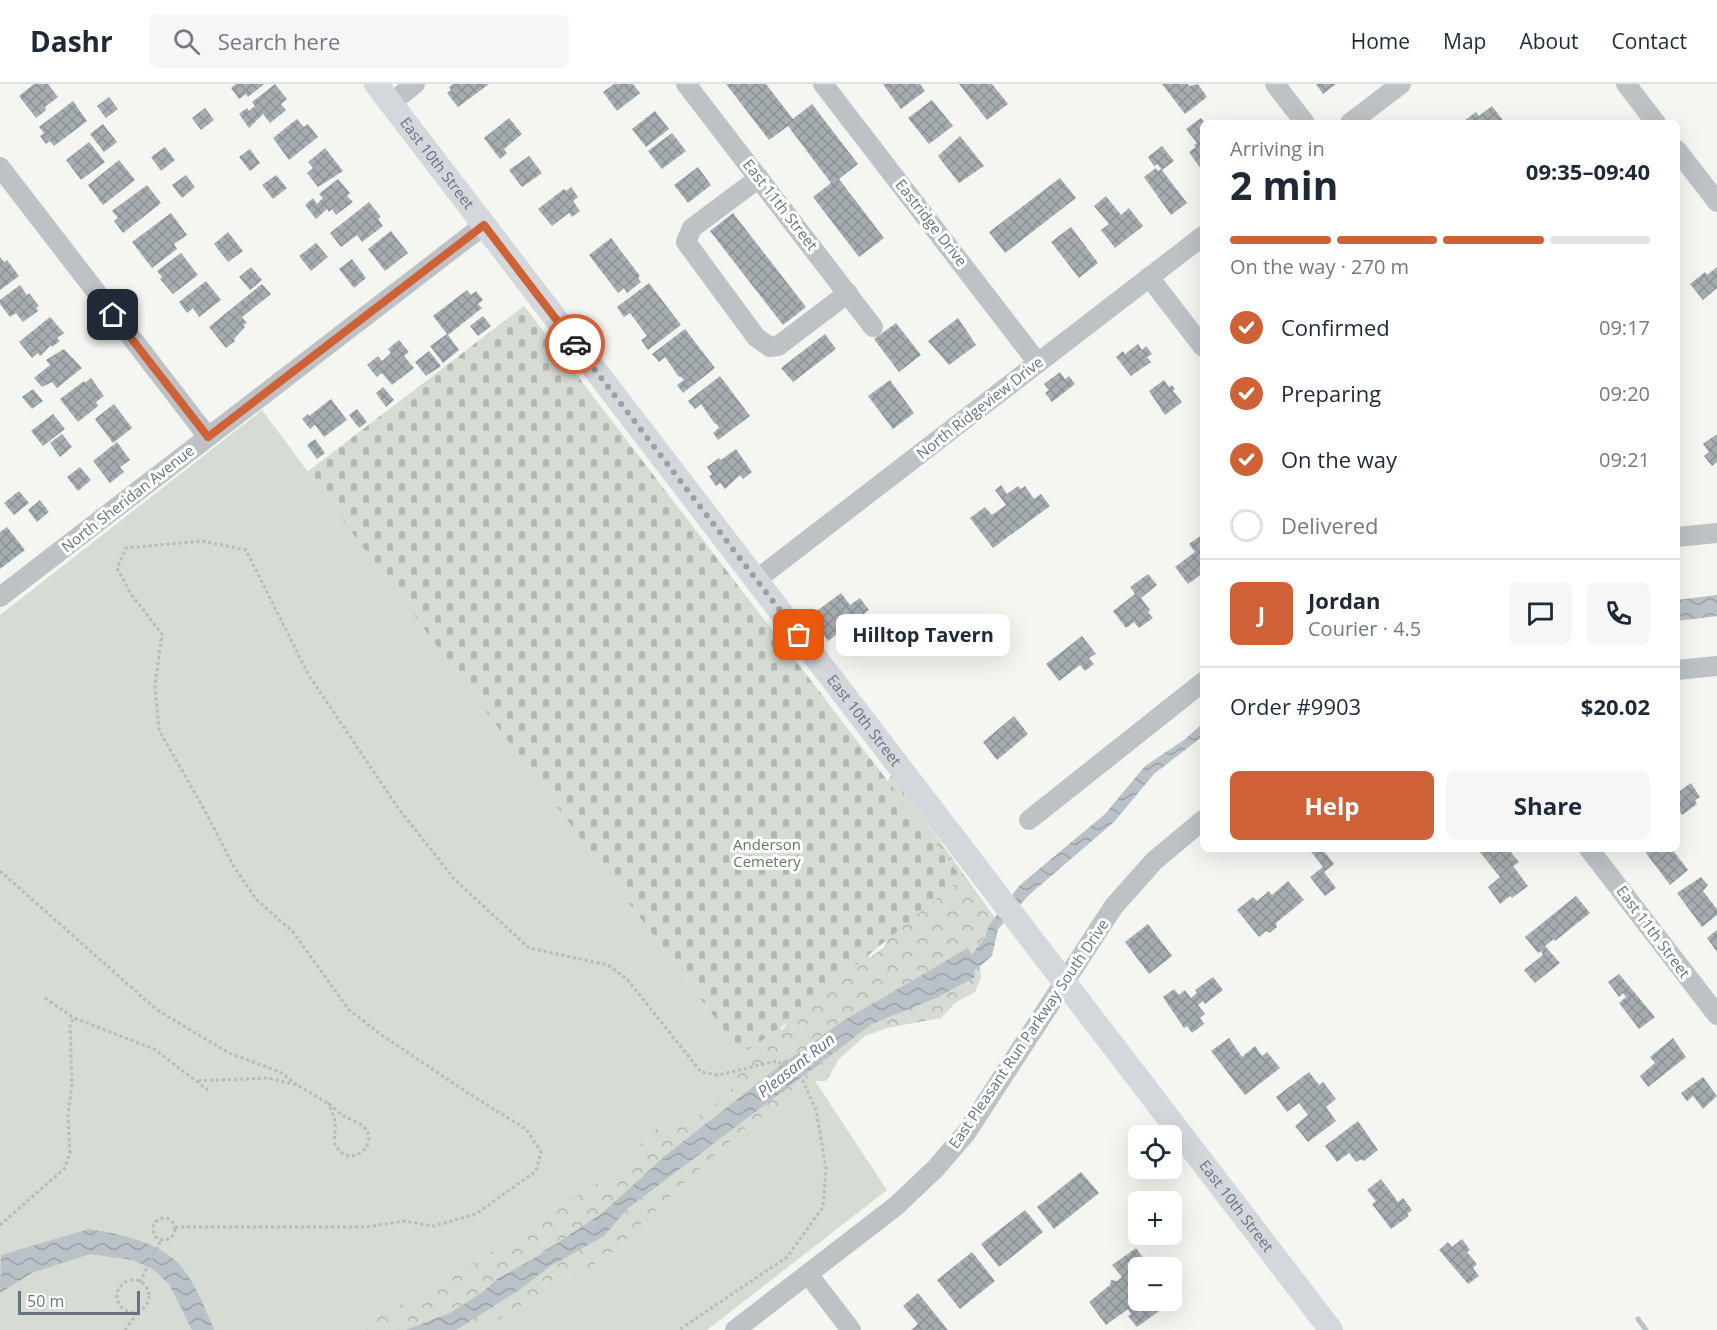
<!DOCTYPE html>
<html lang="en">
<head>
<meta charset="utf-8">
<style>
  :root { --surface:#fff; --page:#f6f6f7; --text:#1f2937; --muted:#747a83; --line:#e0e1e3; --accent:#cf6137 }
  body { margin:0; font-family:"Open Sans",sans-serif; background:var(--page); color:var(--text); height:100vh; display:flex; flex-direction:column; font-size:22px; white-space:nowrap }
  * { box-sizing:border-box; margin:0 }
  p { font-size:20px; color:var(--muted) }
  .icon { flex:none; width:33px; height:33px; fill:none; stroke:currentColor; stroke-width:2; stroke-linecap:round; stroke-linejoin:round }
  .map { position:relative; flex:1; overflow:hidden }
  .side { position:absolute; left:1200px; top:36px; width:480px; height:732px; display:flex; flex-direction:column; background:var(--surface); border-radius:9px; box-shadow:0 6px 24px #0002 }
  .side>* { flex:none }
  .buttons { position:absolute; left:1128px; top:1041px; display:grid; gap:12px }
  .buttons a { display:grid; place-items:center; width:54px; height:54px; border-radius:9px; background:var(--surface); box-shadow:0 6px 24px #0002; font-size:30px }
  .scale { position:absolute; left:18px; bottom:15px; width:122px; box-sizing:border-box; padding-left:6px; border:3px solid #67747f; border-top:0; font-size:16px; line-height:21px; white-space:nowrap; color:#67747f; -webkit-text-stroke:4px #fff; paint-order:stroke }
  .pin { position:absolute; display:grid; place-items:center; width:51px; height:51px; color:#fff; margin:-26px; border-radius:12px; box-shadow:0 3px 9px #0006 }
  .courier { position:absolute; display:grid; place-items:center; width:60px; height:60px; margin:-30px; border:4px solid #cf6137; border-radius:50%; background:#fff; color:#222; box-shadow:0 2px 8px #0007 }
  .bubble { position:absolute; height:42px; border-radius:9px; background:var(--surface); box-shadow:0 6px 24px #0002; font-size:20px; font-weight:700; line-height:42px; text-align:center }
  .overview em { font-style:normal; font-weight:700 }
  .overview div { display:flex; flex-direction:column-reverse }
  .overview { display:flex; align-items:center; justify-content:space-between; height:102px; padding:0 30px }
  h1 { font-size:39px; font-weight:700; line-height:45px }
  .bar { display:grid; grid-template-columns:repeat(4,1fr); gap:9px 6px; align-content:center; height:72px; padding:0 30px }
  .bar i { height:8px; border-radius:4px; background:var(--line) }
  .bar .current { background:var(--accent) }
  .bar p { grid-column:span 4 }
  .line { display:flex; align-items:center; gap:15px; padding:0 30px; border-top:2px solid var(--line) }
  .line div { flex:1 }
  .round { display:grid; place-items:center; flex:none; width:63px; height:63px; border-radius:9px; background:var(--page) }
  ol { padding:0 30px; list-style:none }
  li { display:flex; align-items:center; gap:18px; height:66px }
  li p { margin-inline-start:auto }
  li .icon { padding:6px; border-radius:50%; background:var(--accent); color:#fff; stroke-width:4 }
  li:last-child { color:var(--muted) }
  li i { width:33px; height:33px; border:3px solid var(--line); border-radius:50% }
  .action { display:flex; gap:12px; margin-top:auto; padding:12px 30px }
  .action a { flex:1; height:69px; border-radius:9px; background:var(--accent); color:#fff; font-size:24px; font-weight:700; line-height:69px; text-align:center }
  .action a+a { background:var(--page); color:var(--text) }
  header { display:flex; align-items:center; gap:36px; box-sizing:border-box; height:84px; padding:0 30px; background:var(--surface); border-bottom:2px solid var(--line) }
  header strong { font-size:28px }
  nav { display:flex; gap:33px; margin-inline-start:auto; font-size:21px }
  .search { width:420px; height:54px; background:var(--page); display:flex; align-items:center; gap:15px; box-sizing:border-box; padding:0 21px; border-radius:9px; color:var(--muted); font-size:22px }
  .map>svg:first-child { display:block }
  .green { fill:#d6dbd3 }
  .forest { fill:url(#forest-crowns) }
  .cemetery { fill:url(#cemetery-stones) }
  .water { fill:url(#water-waves) }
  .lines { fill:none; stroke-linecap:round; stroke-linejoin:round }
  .stream { stroke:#b9c2c7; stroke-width:5 }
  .building { fill:url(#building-cross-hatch) }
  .path { stroke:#b8bbbc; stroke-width:3; stroke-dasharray:3 3; stroke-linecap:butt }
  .minor { stroke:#bec2c5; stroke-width:20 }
  .major { stroke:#d4d7db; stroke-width:24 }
  .done { stroke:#99a1a7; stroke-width:6; stroke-dasharray:0 10.8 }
  .route { stroke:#cf6137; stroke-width:8 }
  .labels { text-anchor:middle; stroke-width:6; stroke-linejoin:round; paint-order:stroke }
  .street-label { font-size:15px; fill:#67747f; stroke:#fff }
  .park-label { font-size:15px; fill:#687765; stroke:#fff }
  .water-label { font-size:16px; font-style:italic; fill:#63747c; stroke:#fff }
</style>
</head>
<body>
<header>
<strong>Dashr</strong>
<div class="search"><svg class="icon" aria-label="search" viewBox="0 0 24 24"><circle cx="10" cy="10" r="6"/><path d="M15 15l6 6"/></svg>Search here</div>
<nav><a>Home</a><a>Map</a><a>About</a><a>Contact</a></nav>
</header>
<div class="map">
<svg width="1717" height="1246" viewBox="0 0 1717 1246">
  <defs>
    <pattern id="forest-crowns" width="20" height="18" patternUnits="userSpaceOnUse" patternTransform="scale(1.5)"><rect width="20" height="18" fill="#d6dbd3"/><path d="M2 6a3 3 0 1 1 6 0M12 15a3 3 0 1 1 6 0" fill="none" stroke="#b1b6b0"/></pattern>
    <pattern id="cemetery-stones" width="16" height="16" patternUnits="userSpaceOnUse" patternTransform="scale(1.5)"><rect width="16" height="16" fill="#d6dbd3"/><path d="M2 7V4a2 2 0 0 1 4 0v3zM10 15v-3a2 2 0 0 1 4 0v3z" fill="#b1b6b0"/></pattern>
    <pattern id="water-waves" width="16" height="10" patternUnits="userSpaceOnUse" patternTransform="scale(1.5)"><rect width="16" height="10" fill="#b9c2c7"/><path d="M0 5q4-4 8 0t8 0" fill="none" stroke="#9aa2a7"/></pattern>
    <pattern id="building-cross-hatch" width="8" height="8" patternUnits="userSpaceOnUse" patternTransform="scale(1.5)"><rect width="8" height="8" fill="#a6adb1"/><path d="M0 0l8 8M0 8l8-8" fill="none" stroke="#8b9195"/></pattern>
  </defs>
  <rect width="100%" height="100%" fill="#f5f5f2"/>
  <path class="green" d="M262,326L742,970L780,944L887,1106L707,1246H0V531Z"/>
  <g class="forest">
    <path d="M892,690L995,834L989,841L985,853L967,875L907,906L614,1127L561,1162L523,1180L450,1233L436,1235L406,1246H353L374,1233L418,1213L481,1175L617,1086L661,1039L675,1043L693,1035L730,1010L739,973L758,970L785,943L789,932L851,868L871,873L884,863L899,822L884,705Z"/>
    <path d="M980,882L981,893L975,908L955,919L941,934L887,944L865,952L839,975L826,997H807L796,1002L774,1025L742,1047L692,1091L614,1167L574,1193L529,1216L481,1246H444L572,1171L633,1117L827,962L971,890Z"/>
  </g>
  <path class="cemetery" d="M524,222L962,794L780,944L742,970L307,388Z"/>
  <g class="water">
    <path d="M1717,511V532L1677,537V516Z"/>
    <path d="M1203,639V652L1154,690L1114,738L1029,811L998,845L992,872L974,887L975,893L936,914L872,940L628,1124L604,1152L549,1183L522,1204L456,1246H406L452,1228L484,1207L497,1195L533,1175L601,1130L666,1071L777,984L843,937L968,864L971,871L985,853L989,841L1020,801L1105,730L1145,682L1184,656Z"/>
    <path d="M89,1145C120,1150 151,1156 176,1177C192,1191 206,1226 214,1246H192L169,1200L154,1186L133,1176L90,1170L32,1189L0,1209L1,1171Z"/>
  </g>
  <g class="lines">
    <path class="stream" d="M1638,1235L1646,1246"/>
  </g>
  <g class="building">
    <path d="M34,0H48L58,13L45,23L46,26L36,34L19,12Z"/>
    <path d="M236,0H264L248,13L246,10L239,15L231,4Z"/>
    <path d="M275,0L287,15L281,20L286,26L270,39L263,30L249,44L239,30L247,24L249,27L255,22L252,18Z"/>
    <path d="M453,0H489L458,23L447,9L451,6L449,3Z"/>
    <path d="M614,0H633L640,9L617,27L603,8Z"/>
    <path d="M726,0H766L793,35L812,20L858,80L839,95L884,154L859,173L813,113L831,99L788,42L769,56Z"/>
    <path d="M883,0H920L925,7L901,25Z"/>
    <path d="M959,0H992L1008,20L987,36Z"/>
    <path d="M1162,0H1188L1189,2L1198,0L1207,13L1185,30Z"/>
    <path d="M1316,0H1336L1323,10Z"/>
    <path d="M109,13L118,25L106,34L97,22Z"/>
    <path d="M932,16L953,42L929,60L908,34Z"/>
    <path d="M73,17L87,37L54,62L50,57L46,60L40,52L44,49L39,43Z"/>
    <path d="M1492,22L1505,39H1461L1476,28L1479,32Z"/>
    <path d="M205,24L214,36L201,46L192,34Z"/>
    <path d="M655,27L669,45L646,63L632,45Z"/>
    <path d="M509,34L522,50L504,65L507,69L500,75L484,54Z"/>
    <path d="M1201,34L1205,39H1203V88L1189,68L1196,63L1194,61L1197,59L1186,45Z"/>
    <path d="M297,35L304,43L308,40L318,53L289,76L273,54Z"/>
    <path d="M103,40L117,58L104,68L90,50Z"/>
    <path d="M672,49L686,67L662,85L648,67Z"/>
    <path d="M960,52L984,82L959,99L938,72Z"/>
    <path d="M89,58L105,78L81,96L66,76Z"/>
    <path d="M1162,62L1174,77L1162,86L1157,80L1154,82L1148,73Z"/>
    <path d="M165,63L175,76L161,87L151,73Z"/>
    <path d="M325,64L343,87L318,103L307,89L313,84L308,78Z"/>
    <path d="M250,65L260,79L250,87L239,73Z"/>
    <path d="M529,72L542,89L522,103L509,86Z"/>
    <path d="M119,76L135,96L103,121L88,101Z"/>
    <path d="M698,83L711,101L688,119L674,101Z"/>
    <path d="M1156,84L1158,87L1161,85L1187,119L1171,131L1144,93Z"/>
    <path d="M186,91L195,103L182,114L172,101Z"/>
    <path d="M276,91L287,104L273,115L262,101Z"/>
    <path d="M1060,94L1076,114L1005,169L989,148Z"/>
    <path d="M338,95L350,109L347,112L353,118L336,131L332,125L329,128L327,125L316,135L305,121L313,114L317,120L323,114L319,110Z"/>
    <path d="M147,101L161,119L123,149L114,137L118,134L112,127Z"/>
    <path d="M571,103L578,113L573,117L580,127L572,133L569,129L552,142L538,125L564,105L566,107Z"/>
    <path d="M1106,112L1121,131L1129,124L1143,142L1115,164L1101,146L1109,140L1094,122Z"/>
    <path d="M369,118L381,133L378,135L383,142L362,158L357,151L341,163L330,149Z"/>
    <path d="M171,129L187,151L174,160L177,165L152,184L132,158Z"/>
    <path d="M733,129L806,223L783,241L710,147Z"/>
    <path d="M1071,143L1098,179L1079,194L1051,158Z"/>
    <path d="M391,147L408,169L385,187L368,165Z"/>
    <path d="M228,148L243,167L228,178L214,160Z"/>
    <path d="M611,154L640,192L638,194L641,198L627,209L624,204L618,209L589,171Z"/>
    <path d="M316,159L328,173L311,187L299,172Z"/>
    <path d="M181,169L198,191L173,210L160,195L162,193L157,187Z"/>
    <path d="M0,173L4,178L7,176L19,192L0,206Z"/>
    <path d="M352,175L366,194L354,204L339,185Z"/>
    <path d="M251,183L262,196L250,206L239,193Z"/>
    <path d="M1717,183V204L1703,216L1690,200L1705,188L1707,191Z"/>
    <path d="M206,197L221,216L199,233L193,224L187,229L179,218Z"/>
    <path d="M649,199L681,241L648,266L641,256L647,252L630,229L624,233L617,223Z"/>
    <path d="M262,200L271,210L242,233L247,239L243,241L245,243L234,255L235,257L226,264L209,243Z"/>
    <path d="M20,201L27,211L29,209L39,222L36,224L38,227L23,238L16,229L10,233L0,220V216Z"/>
    <path d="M467,206L471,211L476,207L483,216L478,220L482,224L448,251L459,266L443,279L430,262L447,250L433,232Z"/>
    <path d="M483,232L491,242L478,252L470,242Z"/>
    <path d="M50,233L64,249L57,254L60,257L52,263L51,261L40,272L38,269L32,274L19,258Z"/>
    <path d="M958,234L976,261L949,281L928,257Z"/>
    <path d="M896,239L921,271L899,288L874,255Z"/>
    <path d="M685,245L715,284L683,309L677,301L684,296L680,292L679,293L665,273L659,278L652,270Z"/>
    <path d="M825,250L836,265L793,298L781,284Z"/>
    <path d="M399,256L409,268L404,272L414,284L392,301L382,289L377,293L367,281L378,272L382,277L391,269L388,265Z"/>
    <path d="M1138,260L1142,266L1146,262L1152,270L1147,273L1151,278L1131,292L1116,273L1123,267L1125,270Z"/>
    <path d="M64,265L82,284L57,304L52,298L42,303L34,294L50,281L46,276Z"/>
    <path d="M429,267L441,282L426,292L415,278Z"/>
    <path d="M1060,288L1065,295L1069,292L1075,300L1052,318L1045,309L1049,306L1044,300Z"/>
    <path d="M720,292L750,332L718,356L713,349L719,344L716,339L715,340L701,320L695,325L688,317Z"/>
    <path d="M91,294L104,312L96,318L98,322L78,338L60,315L84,297L85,299Z"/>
    <path d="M890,296L914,329L893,345L868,312Z"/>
    <path d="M1164,296L1169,303L1172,301L1175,305L1173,307L1182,318L1165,331L1149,307Z"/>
    <path d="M383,303L394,316L386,323L376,309Z"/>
    <path d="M33,305L43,317L32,325L22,313Z"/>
    <path d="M331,315L347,336L324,353L315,341L310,345L302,335L308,330L309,332Z"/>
    <path d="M114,320L132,344L113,359L95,335Z"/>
    <path d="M357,325L367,338L359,344L349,331Z"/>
    <path d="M53,330L65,345L43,362L31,347Z"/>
    <path d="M62,350L72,363L60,373L50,359Z"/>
    <path d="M1717,350V378L1712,382L1704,372L1709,368L1703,360Z"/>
    <path d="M315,355L325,369L317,375L307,361Z"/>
    <path d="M117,358L130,376L120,383L124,388L110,399L93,377Z"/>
    <path d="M736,365L752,388L743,395L740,391L725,405L720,399L716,402L709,392L712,390L707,383L719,374L721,376Z"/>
    <path d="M80,383L91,396L78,407L67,393Z"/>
    <path d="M1001,401L1007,410L1018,402L1021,405L1025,402L1034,415L1041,410L1050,422L993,464L970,434L985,423L992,431L1006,421L995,406Z"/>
    <path d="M19,407L29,419L14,431L4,419Z"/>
    <path d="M40,416L49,428L37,438L28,426Z"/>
    <path d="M7,443L25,466L0,485V448Z"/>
    <path d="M1203,450V489L1188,500L1175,483L1195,468L1189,460Z"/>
    <path d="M1148,490L1157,501L1141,514L1150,526L1148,528L1153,534L1139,544L1134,538L1126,544L1113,527L1135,510L1130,503Z"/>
    <path d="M841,509L850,521L860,514L869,526L828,557L810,532Z"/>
    <path d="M1082,552L1096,570L1089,574L1094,580L1085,587L1080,581L1059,597L1046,580Z"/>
    <path d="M1014,632L1028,650L997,676L983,658Z"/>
    <path d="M1691,699L1700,713L1695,716L1697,720L1682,731L1677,724V709Z"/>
    <path d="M1309,765H1327L1324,767L1334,780L1324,788L1336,804L1325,812L1310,793L1323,783Z"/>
    <path d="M1482,765H1508L1519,778L1513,782L1528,802L1512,814L1510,812L1500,820L1488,803L1500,793L1479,767Z"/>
    <path d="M1652,765H1672L1688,786L1670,801L1646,769Z"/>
    <path d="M1701,793L1708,801L1703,807L1717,825V831L1702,843L1677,809Z"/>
    <path d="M1288,797L1304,816L1276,839L1277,843L1270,849L1266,847L1259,853L1237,826L1253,813L1257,817L1269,807L1272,811Z"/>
    <path d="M1576,812L1590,829L1555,857L1554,855L1545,862L1560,879L1535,899L1524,886L1543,871L1541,867L1538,869L1525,853Z"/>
    <path d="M1148,840L1172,872L1149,890L1125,858Z"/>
    <path d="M1717,846V868L1707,854Z"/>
    <path d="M1619,890L1655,933L1639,945L1619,919L1626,913L1623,909L1619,913L1608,898Z"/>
    <path d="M1213,893L1223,906L1205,920L1203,917L1198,921L1205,930L1200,934L1204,940L1192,949L1187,942L1184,944L1163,913L1174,905L1179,911L1185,906L1191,914L1197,909L1195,906Z"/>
    <path d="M1229,954L1242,973L1255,962L1262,972L1267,968L1280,984L1245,1011L1211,967Z"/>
    <path d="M1673,954L1686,973L1648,1003L1640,992L1655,979L1650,973Z"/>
    <path d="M1309,988L1319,1001L1323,998L1336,1015L1326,1023L1336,1037L1308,1058L1295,1042L1308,1031L1299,1019L1287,1028L1276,1013Z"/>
    <path d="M1703,993L1717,1012L1703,1025L1693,1012L1687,1017L1681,1009Z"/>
    <path d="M1358,1037L1378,1066L1364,1077L1362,1075L1356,1078L1349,1069L1337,1078L1325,1062Z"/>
    <path d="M1081,1088L1099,1109L1054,1145L1037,1123Z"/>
    <path d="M1381,1095L1398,1118L1403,1114L1412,1126L1407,1130L1409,1132L1391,1145L1372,1120L1376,1117L1367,1106Z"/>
    <path d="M1025,1126L1043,1148L999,1183L981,1160Z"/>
    <path d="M1462,1155L1470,1166L1467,1168L1477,1180L1473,1184L1479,1192L1468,1200L1439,1166L1448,1158L1452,1163Z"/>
    <path d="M1136,1164L1145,1176L1129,1188L1138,1198V1216H1162L1166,1222L1137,1243L1128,1232L1131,1230L1128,1225L1106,1241L1089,1218L1110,1201L1111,1196L1117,1197L1122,1193L1112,1181Z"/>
    <path d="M972,1168L995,1197L960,1225L937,1196Z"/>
    <path d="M918,1209L948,1246H911L918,1240L903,1222Z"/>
  </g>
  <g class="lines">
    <g class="path">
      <path d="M0,787L157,926L229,969L280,988L297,1001"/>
      <path d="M45,914L74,934L154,965L208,1006"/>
      <path d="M198,997L268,994L297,1001L329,1020"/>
      <path d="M329,1020C334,1024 339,1029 344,1032C350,1036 359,1038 364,1043C380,1060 352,1084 338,1065C331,1057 337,1047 335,1038C334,1032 331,1026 329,1020Z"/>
      <circle cx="164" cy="1145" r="11"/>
      <path d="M0,1141L64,1085L70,1069L68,1032L72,1000L70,940L74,934"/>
      <path d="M175,1143H367L404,1137L434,1142L476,1130L536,1087L541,1068L526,1045L471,1011L383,952L349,926L293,848L257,816L234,783L204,725L159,646L155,602L162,550L131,510L117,484L126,464L203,457L246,466L308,590L398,724L456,797L529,864L608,881L627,895L701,988L718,991L777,977L802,995L816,1026L826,1084L823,1123L787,1173L679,1246"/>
      <circle cx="133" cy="1212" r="16"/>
      <path d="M140,1198L161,1156"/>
      <path d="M125,1246L138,1228"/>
    </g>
    <g class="minor">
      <path d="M686,0L873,243"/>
      <path d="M823,0L1038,279"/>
      <path d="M1275,0L1305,39"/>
      <path d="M1626,0L1656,39"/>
      <path d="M391,19L415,0"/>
      <path d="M1350,39L1401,0"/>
      <path d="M1677,66L1717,118"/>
      <path d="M0,83L208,353"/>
      <path d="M759,94L692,144L686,158L756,253L770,263L778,262L848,209"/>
      <path d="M1149,193L1203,263"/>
      <path d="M1677,453L1717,449"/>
      <path d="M756,496L1203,152"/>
      <path d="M0,513L484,141"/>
      <path d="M1677,586L1717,582"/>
      <path d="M1029,736L1203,598"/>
      <path d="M1589,765L1717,931"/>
      <path d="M808,1190L851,1246"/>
      <path d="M735,1246L896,1122L936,1084L966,1049L1114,822L1154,777L1203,736"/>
    </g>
    <path class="major" id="s1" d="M376,0L1331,1246"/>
  </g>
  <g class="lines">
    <path class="done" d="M575,260L799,551"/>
    <path class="route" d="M113,231L208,353L484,141L575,260"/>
  </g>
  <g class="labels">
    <g class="street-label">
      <text dy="5" stroke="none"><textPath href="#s1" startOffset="100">East 10th Street</textPath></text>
      <text transform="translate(780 121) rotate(52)" y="5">East 11th Street</text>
      <text transform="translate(931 139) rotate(52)" y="5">Eastridge Drive</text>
      <text transform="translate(980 324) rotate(-38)" y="5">North Ridgeview Drive</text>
      <text transform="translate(128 415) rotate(-38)" y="5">North Sheridan Avenue</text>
      <text dy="5" stroke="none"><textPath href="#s1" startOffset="802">East 10th Street</textPath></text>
      <text transform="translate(1653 848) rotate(53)" y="5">East 11th Street</text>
      <text transform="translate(1029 950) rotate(-56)" y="5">East Pleasant Run Parkway South Drive</text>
      <text dy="5" stroke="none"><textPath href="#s1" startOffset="1414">East 10th Street</textPath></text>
    </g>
    <g class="park-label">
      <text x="767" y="766">Anderson<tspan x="767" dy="17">Cemetery</tspan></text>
    </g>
    <g class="water-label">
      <text transform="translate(796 981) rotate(-38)" y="6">Pleasant Run</text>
    </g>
  </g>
</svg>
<div class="buttons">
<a><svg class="icon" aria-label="locate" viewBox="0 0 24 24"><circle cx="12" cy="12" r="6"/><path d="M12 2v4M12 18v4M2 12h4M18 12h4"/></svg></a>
<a>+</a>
<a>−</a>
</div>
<div class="scale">50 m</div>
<div class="pin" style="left:799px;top:551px;background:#ea580c"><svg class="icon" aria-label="bag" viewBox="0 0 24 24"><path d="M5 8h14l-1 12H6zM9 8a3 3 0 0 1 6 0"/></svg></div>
<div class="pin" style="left:113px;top:231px;background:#1f2937"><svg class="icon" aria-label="home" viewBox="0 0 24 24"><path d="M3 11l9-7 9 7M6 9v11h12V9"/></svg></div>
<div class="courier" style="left:575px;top:260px"><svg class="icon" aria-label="car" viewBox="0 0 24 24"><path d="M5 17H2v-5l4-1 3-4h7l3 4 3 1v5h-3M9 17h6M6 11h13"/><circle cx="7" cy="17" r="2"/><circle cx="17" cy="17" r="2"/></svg></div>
<div class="bubble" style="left:836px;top:530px;width:174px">Hilltop Tavern</div>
<section class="side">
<div class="overview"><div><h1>2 min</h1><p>Arriving in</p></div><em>09:35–09:40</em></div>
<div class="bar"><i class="current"></i><i class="current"></i><i class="current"></i><i></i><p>On the way · 270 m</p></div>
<ol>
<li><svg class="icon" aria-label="check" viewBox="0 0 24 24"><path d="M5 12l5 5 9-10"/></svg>Confirmed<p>09:17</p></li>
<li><svg class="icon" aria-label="check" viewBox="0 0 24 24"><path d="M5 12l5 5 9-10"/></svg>Preparing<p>09:20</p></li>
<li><svg class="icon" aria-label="check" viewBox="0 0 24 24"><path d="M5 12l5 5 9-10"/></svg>On the way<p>09:21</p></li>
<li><i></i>Delivered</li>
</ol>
<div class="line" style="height:108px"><b class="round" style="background:var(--accent);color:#fff">J</b><div><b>Jordan</b><p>Courier · 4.5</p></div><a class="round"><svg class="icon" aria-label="chat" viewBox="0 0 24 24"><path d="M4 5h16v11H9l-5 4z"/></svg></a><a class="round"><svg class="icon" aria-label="phone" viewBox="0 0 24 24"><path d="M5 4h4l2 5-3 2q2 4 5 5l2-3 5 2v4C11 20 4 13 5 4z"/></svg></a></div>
<div class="line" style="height:78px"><div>Order #9903</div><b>$20.02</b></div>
<div class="action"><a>Help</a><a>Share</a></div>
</section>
</div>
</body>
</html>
